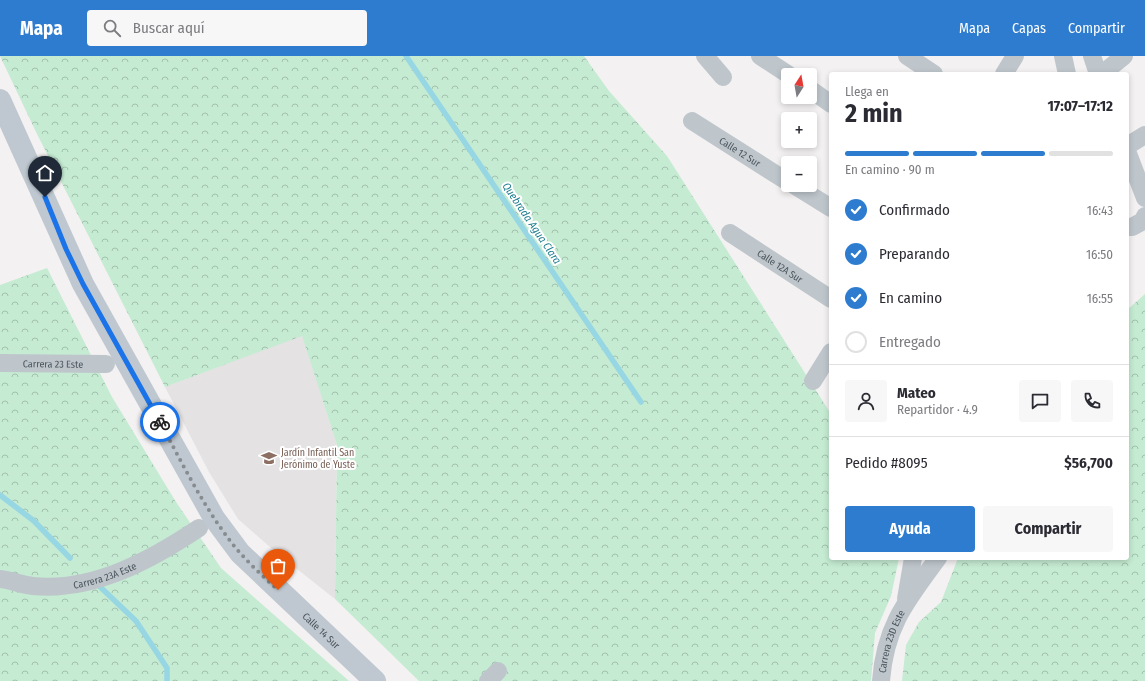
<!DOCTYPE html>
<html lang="es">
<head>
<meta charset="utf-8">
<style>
  :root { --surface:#fff; --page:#f7f7f7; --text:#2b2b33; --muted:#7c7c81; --line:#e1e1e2; --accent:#2e7cd0 }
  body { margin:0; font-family:"Fira Sans Condensed",sans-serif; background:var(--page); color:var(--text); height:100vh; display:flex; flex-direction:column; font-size:15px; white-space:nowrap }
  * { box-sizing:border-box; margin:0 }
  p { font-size:13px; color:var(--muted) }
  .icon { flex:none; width:22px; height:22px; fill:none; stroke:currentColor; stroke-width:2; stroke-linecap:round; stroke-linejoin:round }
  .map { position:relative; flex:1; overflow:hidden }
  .drawer { position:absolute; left:829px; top:16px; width:300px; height:488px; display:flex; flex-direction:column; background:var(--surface); border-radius:4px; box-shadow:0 2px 6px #0003 }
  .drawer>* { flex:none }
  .needle { width:26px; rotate:11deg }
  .buttons { position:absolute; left:781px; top:12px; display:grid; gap:8px }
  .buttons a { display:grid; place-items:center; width:36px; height:36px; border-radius:4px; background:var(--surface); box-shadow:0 2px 6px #0003; font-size:20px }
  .pin { position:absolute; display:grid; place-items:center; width:34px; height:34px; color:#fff; margin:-41px -17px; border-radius:50% 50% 50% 0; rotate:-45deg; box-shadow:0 0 4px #0007 }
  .pin .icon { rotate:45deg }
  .courier { position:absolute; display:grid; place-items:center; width:40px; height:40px; margin:-20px; border:3px solid #1a73e8; border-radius:50%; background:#fff; color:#222; box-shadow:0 1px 5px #0007 }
  .overview em { font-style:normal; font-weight:700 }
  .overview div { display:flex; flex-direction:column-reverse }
  .overview { display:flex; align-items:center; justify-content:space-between; height:68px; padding:0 16px }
  h1 { font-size:26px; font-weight:700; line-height:30px }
  .bar { display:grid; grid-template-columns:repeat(4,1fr); gap:6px 4px; align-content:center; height:48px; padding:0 16px }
  .bar i { height:5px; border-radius:3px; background:var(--line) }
  .bar .on { background:var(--accent) }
  .bar p { grid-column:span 4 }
  .line { display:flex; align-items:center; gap:10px; padding:0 16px; border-top:1px solid var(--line) }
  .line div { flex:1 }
  .round { display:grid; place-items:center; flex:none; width:42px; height:42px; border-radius:4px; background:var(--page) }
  ol { padding:0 16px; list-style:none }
  li { display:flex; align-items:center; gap:12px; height:44px }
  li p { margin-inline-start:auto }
  li .icon { padding:4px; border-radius:50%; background:var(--accent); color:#fff; stroke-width:4 }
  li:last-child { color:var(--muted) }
  li i { width:22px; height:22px; border:2px solid var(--line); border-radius:50% }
  .primary-button { display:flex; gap:8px; margin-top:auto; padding:8px 16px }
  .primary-button a { flex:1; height:46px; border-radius:4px; background:var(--accent); color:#fff; font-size:16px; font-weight:700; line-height:46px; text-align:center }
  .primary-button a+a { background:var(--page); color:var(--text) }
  header { display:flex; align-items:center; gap:24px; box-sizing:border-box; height:56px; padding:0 20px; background:var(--accent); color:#fff }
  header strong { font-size:19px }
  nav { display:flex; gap:22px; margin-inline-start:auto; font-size:14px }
  .search { width:280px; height:36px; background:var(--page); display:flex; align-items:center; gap:10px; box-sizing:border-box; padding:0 14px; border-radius:4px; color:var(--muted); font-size:15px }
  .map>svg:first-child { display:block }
  .education { fill:#e4e2e2 }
  .forest { fill:url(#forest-crowns) }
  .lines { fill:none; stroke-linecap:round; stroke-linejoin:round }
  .stream { stroke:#97d6e3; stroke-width:5.5 }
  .street { stroke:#bec6cc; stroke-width:18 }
  .secondary { stroke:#bfc8d0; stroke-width:22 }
  .done { stroke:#868c90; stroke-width:4; stroke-dasharray:0 7.2 }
  .route { stroke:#1a73e8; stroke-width:5 }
  .labels { text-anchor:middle; stroke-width:4; stroke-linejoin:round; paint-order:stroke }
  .street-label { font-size:10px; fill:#4b555c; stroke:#fff }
  .education-label { font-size:10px; fill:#785e54; stroke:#fff; text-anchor:start }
  .water-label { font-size:11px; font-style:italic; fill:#1c7c8f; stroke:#fff }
</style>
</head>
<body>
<header>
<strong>Mapa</strong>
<div class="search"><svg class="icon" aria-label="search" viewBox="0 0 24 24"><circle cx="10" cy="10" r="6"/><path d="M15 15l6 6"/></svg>Buscar aquí</div>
<nav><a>Mapa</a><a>Capas</a><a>Compartir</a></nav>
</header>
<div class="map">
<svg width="1145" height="625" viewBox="0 0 1145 625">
  <defs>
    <pattern id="forest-crowns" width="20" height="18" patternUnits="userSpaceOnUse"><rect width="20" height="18" fill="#c5ebd2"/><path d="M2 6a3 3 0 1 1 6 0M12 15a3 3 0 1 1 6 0" fill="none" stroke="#a2c1ae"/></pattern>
  </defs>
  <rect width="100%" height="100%" fill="#f3f1f1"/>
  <path class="education" d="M302,279L337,389L335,543L278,498L238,463L209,416L165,331Z"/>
  <g class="forest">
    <path d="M0,0H584L609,35L667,100L831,358V502H899L891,540L875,577L871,625H419L335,543L337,389L302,280L165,331L37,78Z"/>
    <path d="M47,212L112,341L176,446L221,512L349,625H0V229Z"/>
    <path d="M1145,238V625H902L906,589L919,566L941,546L958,502H1127V254Z"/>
  </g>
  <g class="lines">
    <g class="stream">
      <path d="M406,0L641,346"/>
      <path d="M0,439L34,465L70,502"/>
      <path d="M95,526L136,565L167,612V625"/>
    </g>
    <g class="street">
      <path d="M705,0L723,21"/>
      <path d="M760,0L789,19"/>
      <path d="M907,0L934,18"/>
      <path d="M1063,0L1067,18"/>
      <path d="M1092,0L1098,18"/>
      <path d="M1004,18L1015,0"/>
      <path d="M1102,18L1124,0"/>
      <path d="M810,33L831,48"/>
      <path id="s1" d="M692,65L788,126"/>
      <path d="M1127,90L1145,79"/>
      <path d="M1127,95L1145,142"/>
      <path d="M794,129L831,152"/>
      <path d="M1127,171H1132L1143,165L1145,160"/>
      <path id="s2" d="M730,177L831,243"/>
      <path id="s3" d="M0,307L106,308"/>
      <path d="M813,325L831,296"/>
      <path id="s4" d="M0,523C11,524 22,529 33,530C93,536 151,504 199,472"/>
      <path d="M906,543L913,502"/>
      <path d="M488,625L498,615"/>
      <path id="s5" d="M881,625C885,570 907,544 938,502"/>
    </g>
    <path class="secondary" id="s6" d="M0,44L83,228L214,462L240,497L375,625"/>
  </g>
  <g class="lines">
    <path class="done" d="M160,366C181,405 201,446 228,482C242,501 260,518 278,534"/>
    <path class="route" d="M45,141L66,193L83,228L160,366"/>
  </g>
  <defs>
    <symbol id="school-bare" viewBox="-9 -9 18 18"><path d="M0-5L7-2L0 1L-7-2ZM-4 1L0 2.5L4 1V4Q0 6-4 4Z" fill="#8d6e63" stroke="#fff" stroke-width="2.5" paint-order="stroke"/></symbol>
  </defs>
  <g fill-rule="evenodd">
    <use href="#school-bare" x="258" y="391" width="22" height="22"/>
  </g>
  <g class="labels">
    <g class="street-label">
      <text dy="4" stroke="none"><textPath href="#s1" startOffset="57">Calle 12 Sur</textPath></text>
      <text dy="4" stroke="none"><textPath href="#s2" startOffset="60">Calle 12A Sur</textPath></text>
      <text dy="4" stroke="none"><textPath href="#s3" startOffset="53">Carrera 23 Este</textPath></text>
      <text dy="4" stroke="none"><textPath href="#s4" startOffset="107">Carrera 23A Este</textPath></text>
      <text dy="4" stroke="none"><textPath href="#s6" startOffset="626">Calle 14 Sur</textPath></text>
      <text dy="4" stroke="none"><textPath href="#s5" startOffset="41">Carrera 23D Este</textPath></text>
    </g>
    <g class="education-label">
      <text x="281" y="400">Jardín Infantil San<tspan x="281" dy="12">Jerónimo de Yuste</tspan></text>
    </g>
    <g class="water-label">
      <text transform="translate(532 167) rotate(56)" y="4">Quebrada Agua Clara</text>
    </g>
  </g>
</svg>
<div class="buttons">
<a><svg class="needle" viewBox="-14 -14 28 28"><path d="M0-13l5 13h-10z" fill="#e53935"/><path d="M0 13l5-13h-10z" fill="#7c7c81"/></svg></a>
<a>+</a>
<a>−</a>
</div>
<div class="pin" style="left:278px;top:534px;background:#ea580c"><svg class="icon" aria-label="bag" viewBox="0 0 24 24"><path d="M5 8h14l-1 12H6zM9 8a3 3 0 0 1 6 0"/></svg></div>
<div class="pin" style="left:45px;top:141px;background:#1f2937"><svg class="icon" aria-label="home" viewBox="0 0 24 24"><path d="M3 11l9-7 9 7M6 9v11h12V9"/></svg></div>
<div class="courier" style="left:160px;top:366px"><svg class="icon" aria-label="bike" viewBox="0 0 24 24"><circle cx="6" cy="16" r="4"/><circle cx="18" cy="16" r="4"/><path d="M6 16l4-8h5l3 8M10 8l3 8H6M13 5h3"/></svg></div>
<section class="drawer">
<div class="overview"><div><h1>2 min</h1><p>Llega en</p></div><em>17:07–17:12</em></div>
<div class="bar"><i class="on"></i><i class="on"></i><i class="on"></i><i></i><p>En camino · 90 m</p></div>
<ol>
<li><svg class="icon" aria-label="check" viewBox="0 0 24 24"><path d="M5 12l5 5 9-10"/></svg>Confirmado<p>16:43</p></li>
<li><svg class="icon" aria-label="check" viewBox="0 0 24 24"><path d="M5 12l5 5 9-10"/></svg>Preparando<p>16:50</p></li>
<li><svg class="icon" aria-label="check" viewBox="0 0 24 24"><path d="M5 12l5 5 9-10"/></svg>En camino<p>16:55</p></li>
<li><i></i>Entregado</li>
</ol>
<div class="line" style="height:72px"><a class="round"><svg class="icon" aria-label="person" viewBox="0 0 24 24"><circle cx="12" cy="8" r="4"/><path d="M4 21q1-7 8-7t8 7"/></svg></a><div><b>Mateo</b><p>Repartidor · 4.9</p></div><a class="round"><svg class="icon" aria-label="chat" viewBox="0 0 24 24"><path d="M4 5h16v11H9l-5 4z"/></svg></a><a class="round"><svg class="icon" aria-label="phone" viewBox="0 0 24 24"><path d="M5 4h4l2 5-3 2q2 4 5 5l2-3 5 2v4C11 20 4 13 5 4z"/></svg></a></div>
<div class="line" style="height:52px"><div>Pedido #8095</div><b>$56,700</b></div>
<div class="primary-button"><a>Ayuda</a><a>Compartir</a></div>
</section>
</div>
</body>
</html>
